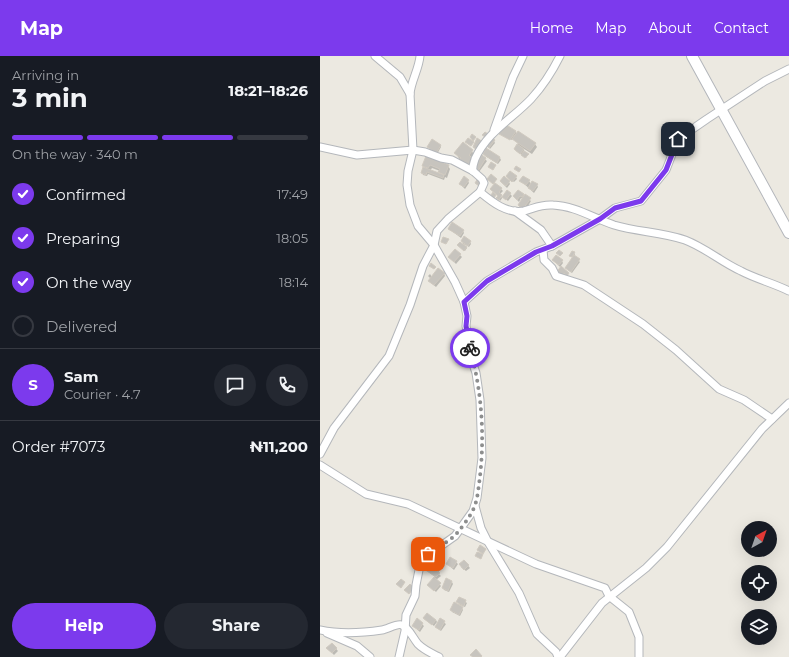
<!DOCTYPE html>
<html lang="en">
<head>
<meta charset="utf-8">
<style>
  :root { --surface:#171b24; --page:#242831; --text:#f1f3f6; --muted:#9ea1a6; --line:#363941; --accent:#7c3aed }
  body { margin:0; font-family:Montserrat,sans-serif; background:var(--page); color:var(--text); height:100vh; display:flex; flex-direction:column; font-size:15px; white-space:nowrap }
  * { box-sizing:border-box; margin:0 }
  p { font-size:13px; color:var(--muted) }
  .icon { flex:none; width:22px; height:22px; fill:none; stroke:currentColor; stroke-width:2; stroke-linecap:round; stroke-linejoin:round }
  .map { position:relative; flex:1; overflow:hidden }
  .drawer { display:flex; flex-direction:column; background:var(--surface); width:320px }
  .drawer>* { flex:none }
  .needle { width:26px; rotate:40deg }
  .controls { position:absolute; left:421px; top:465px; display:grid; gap:8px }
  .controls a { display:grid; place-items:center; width:36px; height:36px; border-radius:50%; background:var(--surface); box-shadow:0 4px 16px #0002; font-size:20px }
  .pin { position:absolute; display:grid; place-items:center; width:34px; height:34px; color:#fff; margin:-17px; border-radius:8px; box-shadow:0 2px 6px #0006 }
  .courier { position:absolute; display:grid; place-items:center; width:40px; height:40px; margin:-20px; border:3px solid #7c3aed; border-radius:50%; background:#fff; color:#222; box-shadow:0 1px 5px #0007 }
  .headline em { font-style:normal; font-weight:700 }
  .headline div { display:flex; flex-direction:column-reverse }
  .headline { display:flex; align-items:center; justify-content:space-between; height:68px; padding:0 12px }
  h1 { font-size:26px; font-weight:700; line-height:30px }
  .bar { display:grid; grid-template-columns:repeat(4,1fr); gap:6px 4px; align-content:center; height:48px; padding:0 12px }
  .bar i { height:5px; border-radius:3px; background:var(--line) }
  .bar .on { background:var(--accent) }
  .bar p { grid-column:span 4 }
  .line { display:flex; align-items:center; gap:10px; padding:0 12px; border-top:1px solid var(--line) }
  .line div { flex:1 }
  .round { display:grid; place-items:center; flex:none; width:42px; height:42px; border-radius:21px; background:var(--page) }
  ol { padding:0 12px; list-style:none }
  li { display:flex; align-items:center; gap:12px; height:44px }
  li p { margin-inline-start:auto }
  li .icon { padding:4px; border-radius:50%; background:var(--accent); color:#fff; stroke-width:4 }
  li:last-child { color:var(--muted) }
  li i { width:22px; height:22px; border:2px solid var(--line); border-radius:50% }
  .cta { display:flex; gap:8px; margin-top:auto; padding:8px 12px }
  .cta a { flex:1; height:46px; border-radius:24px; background:var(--accent); color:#fff; font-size:16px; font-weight:700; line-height:46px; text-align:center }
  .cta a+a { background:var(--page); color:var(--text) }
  header { display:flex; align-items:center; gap:24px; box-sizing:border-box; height:56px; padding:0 20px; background:var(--accent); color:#fff }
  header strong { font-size:19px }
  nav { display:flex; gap:22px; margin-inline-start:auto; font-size:14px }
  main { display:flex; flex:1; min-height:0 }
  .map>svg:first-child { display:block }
  .shadow { fill:#0003; fill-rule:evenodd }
  .building { fill:#c7c4be; stroke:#d0cac0 }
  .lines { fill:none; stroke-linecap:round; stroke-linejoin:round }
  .street-casing { stroke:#b4b7bb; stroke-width:9 }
  .secondary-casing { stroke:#b3b6bb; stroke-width:12 }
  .street { stroke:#fff; stroke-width:7 }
  .secondary { stroke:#fff; stroke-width:10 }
  .done { stroke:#8d8e8e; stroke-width:4; stroke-dasharray:0 7.2 }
  .route { stroke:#7c3aed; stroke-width:5 }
</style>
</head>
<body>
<header>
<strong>Map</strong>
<nav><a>Home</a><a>Map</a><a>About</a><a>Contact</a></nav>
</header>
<main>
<section class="drawer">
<div class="headline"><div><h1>3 min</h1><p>Arriving in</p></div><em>18:21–18:26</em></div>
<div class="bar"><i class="on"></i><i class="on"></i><i class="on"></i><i></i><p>On the way · 340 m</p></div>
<ol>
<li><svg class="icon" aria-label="check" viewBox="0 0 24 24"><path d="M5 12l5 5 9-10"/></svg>Confirmed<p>17:49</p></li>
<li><svg class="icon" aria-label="check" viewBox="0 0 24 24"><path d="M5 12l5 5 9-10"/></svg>Preparing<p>18:05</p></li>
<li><svg class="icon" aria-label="check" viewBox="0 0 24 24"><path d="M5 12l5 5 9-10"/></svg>On the way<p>18:14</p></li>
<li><i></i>Delivered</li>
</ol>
<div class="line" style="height:72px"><b class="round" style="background:var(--accent);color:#fff">S</b><div><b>Sam</b><p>Courier · 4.7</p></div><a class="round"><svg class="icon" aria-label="chat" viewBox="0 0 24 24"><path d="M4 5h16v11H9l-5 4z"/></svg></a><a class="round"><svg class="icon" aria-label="phone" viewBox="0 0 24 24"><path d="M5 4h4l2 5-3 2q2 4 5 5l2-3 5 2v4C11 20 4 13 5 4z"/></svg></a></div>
<div class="line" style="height:52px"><div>Order #7073</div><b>₦11,200</b></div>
<div class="cta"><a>Help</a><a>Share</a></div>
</section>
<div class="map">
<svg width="469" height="601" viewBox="0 0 469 601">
  <rect width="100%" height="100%" fill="#ece9e1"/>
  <g class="shadow">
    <path d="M195,75L197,78L215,88L217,91L212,98L201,91L208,99L206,102L196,95L195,93L198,88L193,82L192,84L181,77Z"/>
    <path d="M174,85L175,87L170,93L166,88Z"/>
    <path d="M143,87L152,95L154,99L148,114L135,97Z"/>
    <path d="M120,89L121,91L116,100L108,91Z"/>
    <path d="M166,94L180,102L181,104L178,108L165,100L164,98Z"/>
    <path d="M162,101L167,105L159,116L156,114Z"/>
    <path d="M107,102L128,110L130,113L127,122L125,121L124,124L108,118L107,120L103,119L102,116L105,113L104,110ZM112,112L120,115L121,119L110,115Z"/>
    <path d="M196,121L197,123L194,126L189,122Z"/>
    <path d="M176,123L174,128L181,133L183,135L180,138L182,142L187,135L192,140L188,145L183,141L180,145L178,142L179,140L171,133L175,129L169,124Z"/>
    <path d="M148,125L149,127L145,133L140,128Z"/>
    <path d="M201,125H209L211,128L217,129L218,131L214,137Z"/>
    <path d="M181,126H189L190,128L187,132Z"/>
    <path d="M198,135L211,145L205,155L199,150L203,143L201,142L199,146L194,141Z"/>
    <path d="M129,173L143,175L144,177L141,182Z"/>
    <path d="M142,185L150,186L151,188L149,191L144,188L147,192L145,195L139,190L145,191Z"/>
    <path d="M135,194L142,201L136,208L129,201Z"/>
    <path d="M253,196L255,198L254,200L260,206L252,217L248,214L254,202L251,200Z"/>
    <path d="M233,204L242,205L243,207L240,211Z"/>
    <path d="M124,217L125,220L116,231L111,227L110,225L111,223L108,220L110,218L112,221Z"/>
    <path d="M131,502L138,508L134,514L127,508Z"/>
    <path d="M144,505L150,512L146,515L141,511Z"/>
    <path d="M113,508L120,514L118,517L121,520L116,524L121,530L116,536L109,529L115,521L106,514Z"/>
    <path d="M132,526L133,528L129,536L124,534L123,532Z"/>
    <path d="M140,542L147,547L145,551L140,549L143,554L140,560L132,556L131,554L141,551L138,546Z"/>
    <path d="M104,563L116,564L117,566L114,570Z"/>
    <path d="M97,564L104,570L100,576L93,570Z"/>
    <path d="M120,564L126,568L121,575L116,571Z"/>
    <path d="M12,588L18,595L14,599L9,594Z"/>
  </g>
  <g class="building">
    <path d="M185,68L196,75L190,84L179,78Z"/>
    <path d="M198,75L216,87L210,95L192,83Z"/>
    <path d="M165,76L168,78L165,81L162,79Z"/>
    <path d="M152,78L156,81L153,85L150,81Z"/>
    <path d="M171,81L175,84L169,92L165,88Z"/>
    <path d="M148,82L154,86L151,90L145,86Z"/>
    <path d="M157,82L163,86L157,94L153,91Z"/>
    <path d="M112,83L121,89L115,99L110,96L112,94L107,91Z"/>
    <path d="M143,86L153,94L149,99L154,104L149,107L146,111L139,105L141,102L134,97Z"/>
    <path d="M197,88L204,93L200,98L194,93Z"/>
    <path d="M166,92L180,101L177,107L163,98Z"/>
    <path d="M204,95L209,98L205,102L201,99Z"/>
    <path d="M162,99L166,102L158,115L154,112Z"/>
    <path d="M106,100L129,109L125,119L118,116L120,113L110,109L108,112L102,110Z"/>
    <path d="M171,106L176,109L173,114L168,111Z"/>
    <path d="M196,110L201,113L199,116L194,113Z"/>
    <path d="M103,111L124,119L123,122L107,116L106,119L101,117Z"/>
    <path d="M190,115L197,120L192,126L186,120Z"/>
    <path d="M171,118L177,123L173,128L167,123Z"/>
    <path d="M144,120L149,124L144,131L139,128Z"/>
    <path d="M184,120L190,125L186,130L180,125Z"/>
    <path d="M203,120L210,124L206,129L199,125Z"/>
    <path d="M158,122L163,125L159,130L155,127Z"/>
    <path d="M212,125L218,128L213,135L208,132Z"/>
    <path d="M175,127L182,132L179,136L182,139L179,144L176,142L178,140L170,133Z"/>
    <path d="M187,134L191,137L186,144L182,141Z"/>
    <path d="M198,134L204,138L202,141L200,140L197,144L193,140Z"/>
    <path d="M173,136L176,139L174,142L171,139Z"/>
    <path d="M205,138L211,142L203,153L198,149Z"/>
    <path d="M132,166L144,174L140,180L128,173Z"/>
    <path d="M144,180L151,185L148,190L141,185Z"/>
    <path d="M123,181L129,183L126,188L121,186Z"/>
    <path d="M140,186L147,191L144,195L137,189Z"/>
    <path d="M135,193L141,198L134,206L128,201Z"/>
    <path d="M239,194L243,197L240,200L236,197Z"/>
    <path d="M252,195L255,196L252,201L249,200Z"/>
    <path d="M236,199L243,204L239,209L232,204Z"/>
    <path d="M254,199L260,203L251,216L245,212Z"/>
    <path d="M111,207L116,211L114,213L109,210Z"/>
    <path d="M241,210L249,217L247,220L244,217L242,220L237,216Z"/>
    <path d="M118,212L125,217L114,229L108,225Z"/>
    <path d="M106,482L113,489L109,493L102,486Z"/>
    <path d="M160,489L166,493L163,498L157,494Z"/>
    <path d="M103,491L108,494L105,498L100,496Z"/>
    <path d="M157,496L163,498L161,503L155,500Z"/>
    <path d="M130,501L137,505L133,512L126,508Z"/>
    <path d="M144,504L149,509L144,514L139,508Z"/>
    <path d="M113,507L120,511L117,515L120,517L116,521L104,513Z"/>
    <path d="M114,521L121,527L114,535L107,529Z"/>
    <path d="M126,522L132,525L128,535L122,532Z"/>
    <path d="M81,523L85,526L81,532L76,528Z"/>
    <path d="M90,528L94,532L89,538L84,534Z"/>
    <path d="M139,541L146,544L144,550L136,546Z"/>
    <path d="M134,546L143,551L139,559L130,554Z"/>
    <path d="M107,557L116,564L112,569L103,562Z"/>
    <path d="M97,562L103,567L99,574L92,570Z"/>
    <path d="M120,562L125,565L120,574L115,571Z"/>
    <path d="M12,587L17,592L12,597L6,592Z"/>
    <path d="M156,593L162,600L161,601H153L150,599Z"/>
  </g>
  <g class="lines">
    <defs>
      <g id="street">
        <path d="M55,0L80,21L90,38"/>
        <path d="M174,74L193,21L203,0"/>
        <path d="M0,91L37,99L93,94L105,96L121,102L132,104L153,115L162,123L164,127L160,136L128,163L117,175L114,189L103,210L90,249L69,300L14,372L0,398"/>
        <path d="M153,115C152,110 154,107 155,103C167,76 192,63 211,43C223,30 232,16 240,0"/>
        <path d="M160,136C172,146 187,158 204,155C215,152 221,148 233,149C255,150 273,162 294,169C317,176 342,176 365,184C386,192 401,206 421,215C436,223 453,227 469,235"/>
        <path d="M232,190L280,163L295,152L321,145L346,114L358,83L387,63L445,25L469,13"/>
        <path d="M223,194L224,204L232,212L236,220L264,229L323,268L356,294L399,333L424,344L452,363"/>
        <path d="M144,246L167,225L216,196L232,190L221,174L195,155"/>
        <path d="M0,409L46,438L88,448L216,508L285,532L289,540L309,556L319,581V601"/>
        <path d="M155,450L161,472L168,486L199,537L217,578L236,596L238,601"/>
        <path d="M0,574C19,578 42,577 62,574C68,573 77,567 82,569C89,572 93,582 98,588C104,594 111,597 119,601"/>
        <path d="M7,577L37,590L50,601"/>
        <path d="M79,601L85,575L86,559L95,540L96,529L99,514L108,499L135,480L153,455L157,442L162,402L160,344L156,317L153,308L146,270L147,260L144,246L135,226L114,189L98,170L90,149L87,129L88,115L93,94L90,38C91,25 99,13 100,0"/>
        <path d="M240,601L282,547L326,512L347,491L442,373L469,347"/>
      </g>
      <path id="secondary" d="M372,0L469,177"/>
    </defs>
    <use href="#street" class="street-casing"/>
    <use href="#secondary" class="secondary-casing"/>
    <use href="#street" class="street"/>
    <use href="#secondary" class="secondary"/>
  </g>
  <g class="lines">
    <path class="done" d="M108,498C117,490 129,487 137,477C143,470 149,462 153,454C157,446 158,436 159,428C164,392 163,354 156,318C154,309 152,301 150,292"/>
    <path class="route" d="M150,292L146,270L147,260L144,246L167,225L216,196L232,190L280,163L295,152L321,145L346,114L358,83"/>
  </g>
</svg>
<div class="controls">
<a><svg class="needle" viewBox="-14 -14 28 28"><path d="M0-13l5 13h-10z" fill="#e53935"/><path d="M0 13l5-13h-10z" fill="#9ea1a6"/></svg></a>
<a><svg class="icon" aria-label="locate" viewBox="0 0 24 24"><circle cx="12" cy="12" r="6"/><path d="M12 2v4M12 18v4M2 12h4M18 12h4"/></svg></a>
<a><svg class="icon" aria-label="layers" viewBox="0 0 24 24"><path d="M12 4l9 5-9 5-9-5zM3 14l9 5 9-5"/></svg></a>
</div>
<div class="pin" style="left:108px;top:498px;background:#ea580c"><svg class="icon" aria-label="bag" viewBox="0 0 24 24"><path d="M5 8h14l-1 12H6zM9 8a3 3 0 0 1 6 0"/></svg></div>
<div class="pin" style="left:358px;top:83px;background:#1f2937"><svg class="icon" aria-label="home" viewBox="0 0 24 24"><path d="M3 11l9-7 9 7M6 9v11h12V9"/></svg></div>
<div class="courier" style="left:150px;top:292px"><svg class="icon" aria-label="bike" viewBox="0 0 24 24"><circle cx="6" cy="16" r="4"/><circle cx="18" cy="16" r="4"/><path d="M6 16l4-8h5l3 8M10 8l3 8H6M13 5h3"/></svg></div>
</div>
</main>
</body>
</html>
